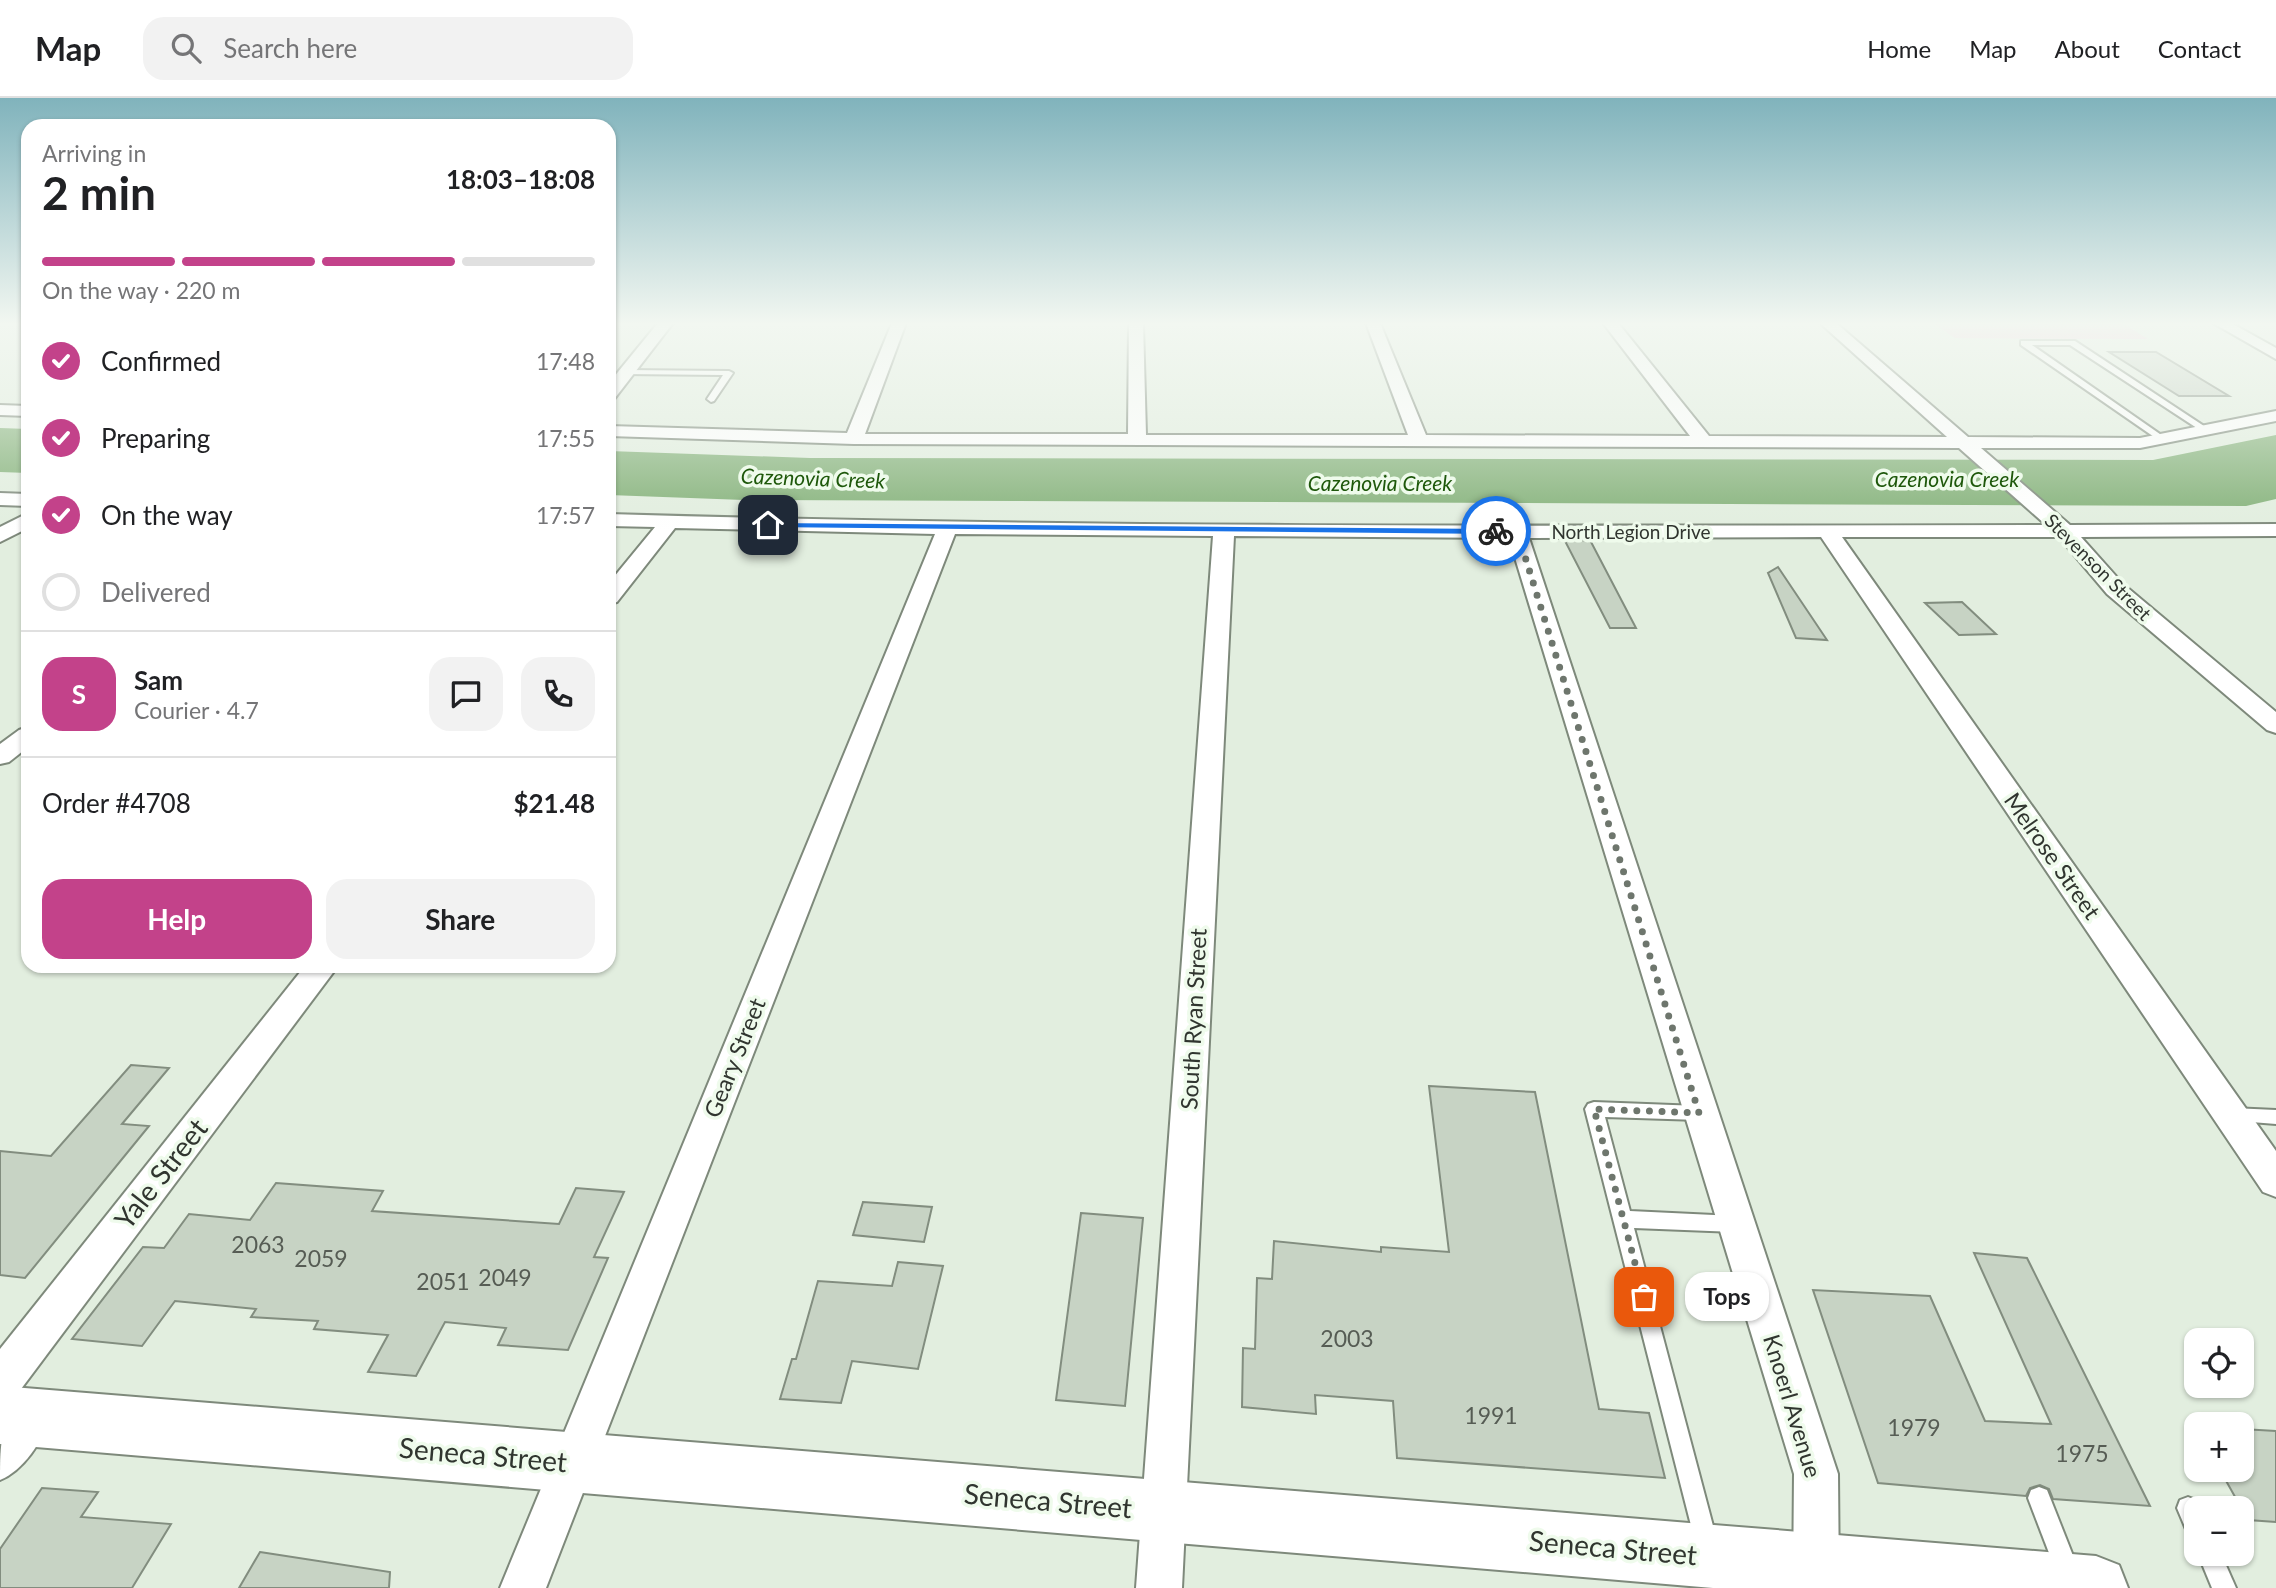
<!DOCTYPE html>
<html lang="en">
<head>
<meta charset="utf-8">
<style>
  :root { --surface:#fff; --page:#f2f2f2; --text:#202124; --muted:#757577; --line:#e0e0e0; --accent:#c3428a }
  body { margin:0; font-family:Lato,sans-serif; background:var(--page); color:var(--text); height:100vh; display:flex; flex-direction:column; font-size:26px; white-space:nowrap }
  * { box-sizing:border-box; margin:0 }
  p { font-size:23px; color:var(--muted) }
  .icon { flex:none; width:38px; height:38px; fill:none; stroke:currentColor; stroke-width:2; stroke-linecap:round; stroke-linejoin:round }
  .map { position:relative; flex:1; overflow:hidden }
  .sheet { position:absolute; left:21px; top:21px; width:595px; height:854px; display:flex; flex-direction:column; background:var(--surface); border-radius:21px; box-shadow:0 2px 5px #0004 }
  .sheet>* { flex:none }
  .fabs { position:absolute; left:2184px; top:1230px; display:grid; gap:14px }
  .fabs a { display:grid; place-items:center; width:70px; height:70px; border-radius:14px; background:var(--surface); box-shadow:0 2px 5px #0004; font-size:35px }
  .pin { position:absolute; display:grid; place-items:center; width:60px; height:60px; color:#fff; margin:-30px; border-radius:14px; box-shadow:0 4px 10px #0006 }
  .courier { position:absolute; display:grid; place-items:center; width:70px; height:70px; margin:-35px; border:5px solid #1a73e8; border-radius:50%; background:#fff; color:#222; box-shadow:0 2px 9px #0007 }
  .bubble { position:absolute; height:49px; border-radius:21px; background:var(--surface); box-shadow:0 2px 5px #0004; font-size:23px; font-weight:700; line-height:49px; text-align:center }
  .summary em { font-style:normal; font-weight:700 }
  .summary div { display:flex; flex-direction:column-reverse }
  .summary { display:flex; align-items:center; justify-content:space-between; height:119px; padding:0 21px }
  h1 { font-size:46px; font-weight:700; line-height:52px }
  .bar { display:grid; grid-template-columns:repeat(4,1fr); gap:10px 7px; align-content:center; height:84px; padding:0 21px }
  .bar i { height:9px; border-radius:5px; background:var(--line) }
  .bar .selected { background:var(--accent) }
  .bar p { grid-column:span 4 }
  .line { display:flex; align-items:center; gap:18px; padding:0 21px; border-top:2px solid var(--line) }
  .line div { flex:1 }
  .round { display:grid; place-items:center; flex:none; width:74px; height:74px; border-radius:21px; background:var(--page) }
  ol { padding:0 21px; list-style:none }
  li { display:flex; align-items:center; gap:21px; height:77px }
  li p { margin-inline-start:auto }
  li .icon { padding:7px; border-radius:50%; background:var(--accent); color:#fff; stroke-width:4 }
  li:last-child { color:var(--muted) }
  li i { width:38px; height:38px; border:4px solid var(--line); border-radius:50% }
  .cta { display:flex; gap:14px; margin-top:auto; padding:14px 21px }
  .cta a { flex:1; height:80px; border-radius:21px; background:var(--accent); color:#fff; font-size:28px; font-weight:700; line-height:80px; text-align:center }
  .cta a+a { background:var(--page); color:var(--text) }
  header { display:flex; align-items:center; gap:42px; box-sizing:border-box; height:98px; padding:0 35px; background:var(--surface); border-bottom:2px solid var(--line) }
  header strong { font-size:33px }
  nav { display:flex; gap:38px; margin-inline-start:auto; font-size:24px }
  .search { width:490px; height:63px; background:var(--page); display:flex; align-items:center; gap:18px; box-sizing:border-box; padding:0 24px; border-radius:21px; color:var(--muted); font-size:26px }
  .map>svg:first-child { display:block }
  .green { fill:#feb9d9 }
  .water { fill:#84b179 }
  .building { fill:#c7d3c4; stroke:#828d7f; stroke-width:2 }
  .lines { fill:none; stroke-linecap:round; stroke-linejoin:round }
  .lane-casing { stroke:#7e897b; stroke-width:4 }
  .street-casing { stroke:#7e897b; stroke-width:4 }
  .secondary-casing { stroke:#7e897b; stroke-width:4 }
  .lane { fill:#fff; fill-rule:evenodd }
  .street { fill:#fff; fill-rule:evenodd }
  .secondary { fill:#fff; fill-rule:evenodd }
  .route { fill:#1a73e8 }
  .done { stroke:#6e766d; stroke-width:7; stroke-dasharray:0 12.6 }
  .labels { text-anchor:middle; stroke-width:7; stroke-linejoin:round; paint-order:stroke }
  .far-street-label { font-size:19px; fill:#30352f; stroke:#effbec }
  .far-water-label { font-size:21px; font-style:italic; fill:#1e580b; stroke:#effbec }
  .street-label { font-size:23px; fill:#30352f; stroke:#effbec }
  .near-number-label { font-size:23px; fill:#565c54 }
  .near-street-label { font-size:28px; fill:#30352f; stroke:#effbec }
</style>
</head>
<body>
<header>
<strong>Map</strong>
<div class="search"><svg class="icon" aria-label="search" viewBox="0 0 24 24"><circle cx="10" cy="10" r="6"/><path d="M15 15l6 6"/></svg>Search here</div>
<nav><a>Home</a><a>Map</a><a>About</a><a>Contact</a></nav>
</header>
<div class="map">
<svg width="2276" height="1490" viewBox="0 0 2276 1490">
  <rect width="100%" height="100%" fill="#e2eedf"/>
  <path class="green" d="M1933,225H2122L2148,241L1955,240Z"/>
  <g class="water">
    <path d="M0,330L28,331V375L0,374Z"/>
    <path d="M2276,337V401L2246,408L744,402L609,397V353L810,360L2153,362Z"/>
  </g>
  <g class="building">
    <path d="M2109,254H2156L2229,298H2179Z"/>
    <path d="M1590,442L1636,530H1610L1565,443Z"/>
    <path d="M1778,469L1827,542L1796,540L1768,475Z"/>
    <path d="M1962,504L1996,536L1959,537L1925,505Z"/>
    <path d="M131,967L169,970L122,1026L149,1028L25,1180L0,1177V1053L51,1058Z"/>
    <path d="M1429,988L1535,994L1599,1311L1649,1315L1665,1380L1397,1360L1393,1303L1315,1297L1316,1316L1242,1309L1243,1250L1255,1251L1257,1180L1272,1181L1274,1143L1381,1154V1149L1449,1154Z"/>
    <path d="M276,1085L383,1093L372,1113L559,1126L576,1090L624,1094L594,1159L608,1160L568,1252L498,1247L506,1230L445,1224L416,1278L368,1274L388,1237L314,1231L318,1223L251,1219L256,1211L175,1203L142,1248L72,1241L143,1149L164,1150L189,1116L250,1122Z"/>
    <path d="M863,1104L932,1109L924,1144L853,1137Z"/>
    <path d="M1081,1115L1143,1120L1125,1308L1056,1302Z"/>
    <path d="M1974,1155L2027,1160L2150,1408L2053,1401L2049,1391L2040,1387L2030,1390L2026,1398L1878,1385L1813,1192L1930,1198L1985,1323L2051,1326Z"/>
    <path d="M898,1164L943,1168L918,1271L852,1263L841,1305L780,1301L792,1261H796L818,1183L892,1188Z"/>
    <path d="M2242,1331L2276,1333V1424L2248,1422L2220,1372H2242Z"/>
    <path d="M42,1390L98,1394L81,1419L171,1426L132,1490H0V1451Z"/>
    <path d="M260,1454L390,1474L389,1490H239Z"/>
  </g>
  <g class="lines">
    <defs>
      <g id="lane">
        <path d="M2021,243H2075L2210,332L2203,334L2070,247H2032L2167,341L2160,343L2021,247Z"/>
        <path d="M626,272L729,273L733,275L714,303L711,304L707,301L723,277L623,276V272Z"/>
        <path d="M1594,1004L1699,1008L1705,1010L1708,1015L1705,1020L1699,1022L1605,1019L1630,1113L1735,1118L1742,1120L1744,1126L1742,1132L1735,1134L1634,1130L1717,1443L1714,1451L1706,1454L1698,1451L1695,1443L1585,1011L1588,1006Z"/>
        <path d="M2232,1010L2276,1012V1026L2226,1022L2223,1017L2226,1012Z"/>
        <path d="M2039,1389L2047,1392L2079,1473L2075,1481L2067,1485L2059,1481L2028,1400L2031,1392Z"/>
        <path d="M2188,1399L2196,1402L2200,1410H2196V1439L2188,1436L2177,1410L2180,1402Z"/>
        <path d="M2198,1456H2221L2236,1490H2212Z"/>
      </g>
      <g id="street">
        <path d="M658,225H673L615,300L609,301V285Z"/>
        <path d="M892,225H906L865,336H1128L1129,225H1143L1146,337H1408L1366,225H1380L1426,337L1690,338L1603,225H1618L1709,338L1947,339L1820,225H1836L1968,339L2140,340L2276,313V323L2140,350H1981L2070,427L2276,426V438L2081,439L2123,486L2276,614V635L2267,632L2107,496L2059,439H1842L2276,1053V1099L2263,1094L1821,439L1529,440L1838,1376L1839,1490H1793L1794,1376L1509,440L1234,438L1182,1490H1136L1213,438L955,436L546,1490H500L935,436L675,430L617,504L609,506V485L655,429L609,428V416C1088,430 1567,428 2046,427L1959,350L854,346L609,338V328L847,335Z"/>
        <path d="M2213,225H2231L2276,250V261Z"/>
        <path d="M0,307L28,308V318L0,317Z"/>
        <path d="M0,395L28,396V408L0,407Z"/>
        <path d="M28,415V430L0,444V429Z"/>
        <path d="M28,629V649L9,664L0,666V646L19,632Z"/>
        <path d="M305,868H338L15,1299L0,1305V1251Z"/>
        <path d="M30,1299L45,1305L51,1320C41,1344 24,1372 0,1382C0,1346 0,1315 30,1299Z"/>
      </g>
      <path id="secondary" d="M0,1288L2096,1458L2119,1467L2128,1490H1713L0,1346Z"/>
    </defs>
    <use href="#lane" class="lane-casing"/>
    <use href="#street" class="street-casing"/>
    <use href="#secondary" class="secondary-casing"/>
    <use href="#lane" class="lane"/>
    <use href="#street" class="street"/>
    <use href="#secondary" class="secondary"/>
  </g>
  <linearGradient id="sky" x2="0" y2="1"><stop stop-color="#80b3bc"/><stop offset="0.52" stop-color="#f2f7f1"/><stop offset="1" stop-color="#f2f7f1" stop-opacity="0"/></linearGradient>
  <rect width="2276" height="434" fill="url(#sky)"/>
  <path class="route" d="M768,425L1496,431L1500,433L1496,436L765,429Z"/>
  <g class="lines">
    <path class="done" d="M1496,433H1517L1699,1015L1594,1011L1644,1199"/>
  </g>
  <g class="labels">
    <g class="far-street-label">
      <text x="1631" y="441">North Legion Drive</text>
      <text transform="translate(2098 469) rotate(45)" y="7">Stevenson Street</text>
    </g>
    <g class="far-water-label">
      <text transform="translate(813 381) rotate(2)" y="7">Cazenovia Creek</text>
      <text x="1947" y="389">Cazenovia Creek</text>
      <text x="1380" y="393">Cazenovia Creek</text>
    </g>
    <g class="street-label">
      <text transform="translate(2052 758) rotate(55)" y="8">Melrose Street</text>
      <text transform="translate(1194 921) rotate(-87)" y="8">South Ryan Street</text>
      <text transform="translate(735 960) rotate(-68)" y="8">Geary Street</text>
      <text transform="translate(1792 1308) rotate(73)" y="8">Knoerl Avenue</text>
    </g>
    <g class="near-number-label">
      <text x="258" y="1155">2063</text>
      <text x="321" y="1169">2059</text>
      <text x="505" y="1188">2049</text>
      <text x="443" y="1192">2051</text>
      <text x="1347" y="1249">2003</text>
      <text x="1491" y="1326">1991</text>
      <text x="1914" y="1338">1979</text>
      <text x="2082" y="1364">1975</text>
    </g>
    <g class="near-street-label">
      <text transform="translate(161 1076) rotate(-52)" y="10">Yale Street</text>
      <text transform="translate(483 1357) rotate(5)" y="10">Seneca Street</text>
      <text transform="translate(1048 1403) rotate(5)" y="10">Seneca Street</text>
      <text transform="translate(1613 1450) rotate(5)" y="10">Seneca Street</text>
    </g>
  </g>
</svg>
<div class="fabs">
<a><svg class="icon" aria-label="locate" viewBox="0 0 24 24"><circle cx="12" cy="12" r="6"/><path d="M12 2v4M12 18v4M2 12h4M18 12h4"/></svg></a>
<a>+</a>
<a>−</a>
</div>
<div class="pin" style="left:1644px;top:1199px;background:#ea580c"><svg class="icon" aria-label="bag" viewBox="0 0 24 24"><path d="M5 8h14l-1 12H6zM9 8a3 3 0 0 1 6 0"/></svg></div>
<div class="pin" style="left:768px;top:427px;background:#1f2937"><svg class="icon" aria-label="home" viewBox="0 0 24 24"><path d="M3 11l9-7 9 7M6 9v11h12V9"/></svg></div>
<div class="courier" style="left:1496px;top:433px"><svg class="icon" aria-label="bike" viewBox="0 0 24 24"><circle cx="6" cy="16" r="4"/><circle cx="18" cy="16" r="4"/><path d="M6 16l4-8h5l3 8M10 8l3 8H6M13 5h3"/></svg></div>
<div class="bubble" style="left:1685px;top:1174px;width:84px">Tops</div>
<section class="sheet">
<div class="summary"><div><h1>2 min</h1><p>Arriving in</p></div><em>18:03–18:08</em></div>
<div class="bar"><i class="selected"></i><i class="selected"></i><i class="selected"></i><i></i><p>On the way · 220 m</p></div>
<ol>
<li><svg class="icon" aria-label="check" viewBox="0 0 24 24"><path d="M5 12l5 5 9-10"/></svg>Confirmed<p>17:48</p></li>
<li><svg class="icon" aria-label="check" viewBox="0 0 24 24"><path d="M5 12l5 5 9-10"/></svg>Preparing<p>17:55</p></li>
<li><svg class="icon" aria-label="check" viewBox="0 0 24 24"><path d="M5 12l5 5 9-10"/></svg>On the way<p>17:57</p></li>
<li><i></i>Delivered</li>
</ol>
<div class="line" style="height:126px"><b class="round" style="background:var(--accent);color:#fff">S</b><div><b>Sam</b><p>Courier · 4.7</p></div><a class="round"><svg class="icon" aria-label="chat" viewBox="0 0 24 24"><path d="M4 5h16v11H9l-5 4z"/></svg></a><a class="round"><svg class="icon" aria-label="phone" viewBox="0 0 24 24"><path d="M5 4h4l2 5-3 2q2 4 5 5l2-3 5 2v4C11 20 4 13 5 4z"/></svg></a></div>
<div class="line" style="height:91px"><div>Order #4708</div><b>$21.48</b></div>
<div class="cta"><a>Help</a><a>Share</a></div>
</section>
</div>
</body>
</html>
